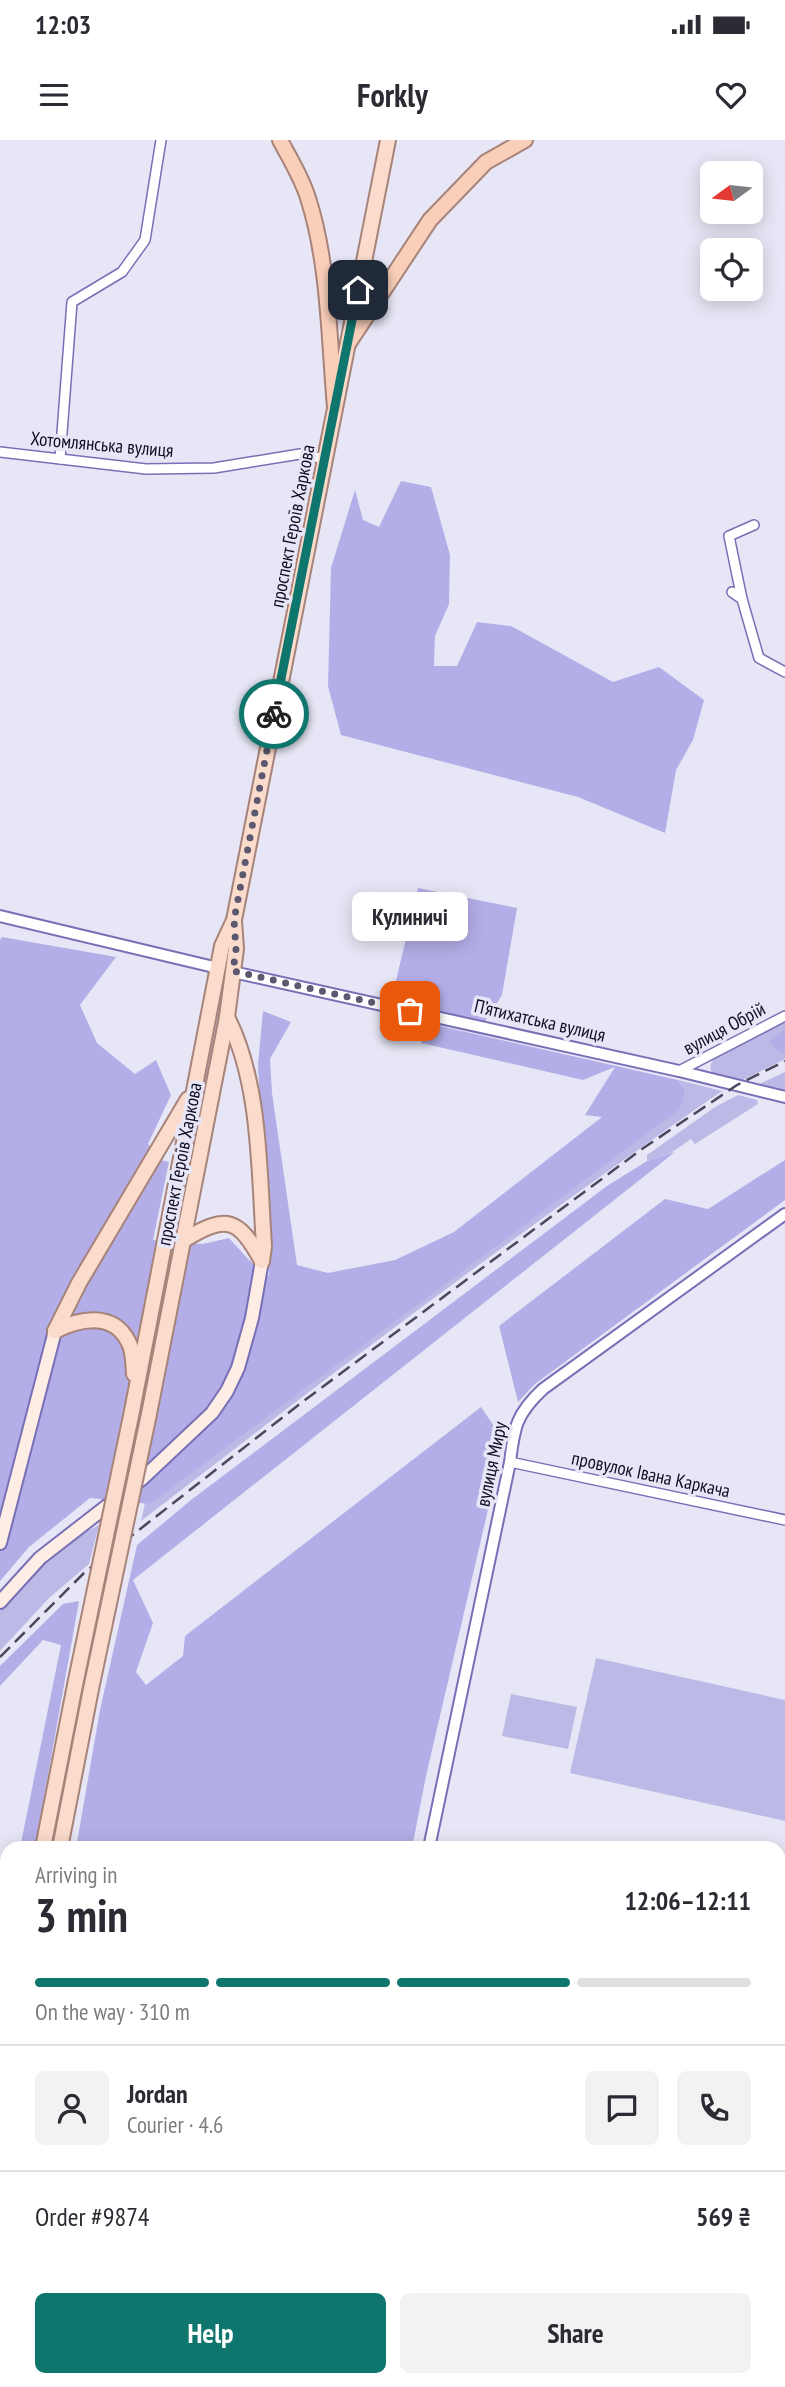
<!DOCTYPE html>
<html lang="en">
<head>
<meta charset="utf-8">
<style>
  :root { --surface:#fff; --page:#f2f2f3; --text:#2b2b33; --muted:#7c7c81; --line:#e1e1e2; --accent:#0f766e }
  body { margin:0; font-family:"PT Sans Narrow",sans-serif; background:var(--page); color:var(--text); height:100vh; display:flex; flex-direction:column; font-size:26px; white-space:nowrap }
  * { box-sizing:border-box; margin:0 }
  p { font-size:23px; color:var(--muted) }
  .icon { flex:none; width:38px; height:38px; fill:none; stroke:currentColor; stroke-width:2; stroke-linecap:round; stroke-linejoin:round }
  .map { position:relative; flex:1; overflow:hidden }
  .sheet { position:absolute; left:0px; top:1701px; width:786px; height:546px; display:flex; flex-direction:column; background:var(--surface); border-radius:21px 21px 0 0; box-shadow:0 4px 18px #0003 }
  .sheet>* { flex:none }
  .needle { width:46px; rotate:255deg }
  .fabs { position:absolute; left:700px; top:21px; display:grid; gap:14px }
  .fabs a { display:grid; place-items:center; width:63px; height:63px; border-radius:10px; background:var(--surface); box-shadow:0 4px 18px #0003; font-size:35px }
  .pin { position:absolute; display:grid; place-items:center; width:60px; height:60px; color:#fff; margin:-30px; border-radius:14px; box-shadow:0 4px 10px #0006 }
  .courier { position:absolute; display:grid; place-items:center; width:70px; height:70px; margin:-35px; border:5px solid #0f766e; border-radius:50%; background:#fff; color:#222; box-shadow:0 2px 9px #0007 }
  .bubble { position:absolute; height:49px; border-radius:10px; background:var(--surface); box-shadow:0 4px 18px #0003; font-size:23px; font-weight:700; line-height:49px; text-align:center }
  .headline em { font-style:normal; font-weight:700 }
  .headline div { display:flex; flex-direction:column-reverse }
  .headline { display:flex; align-items:center; justify-content:space-between; height:119px; padding:0 35px }
  h1 { font-size:46px; font-weight:700; line-height:52px }
  .bar { display:grid; grid-template-columns:repeat(4,1fr); gap:10px 7px; align-content:center; height:84px; padding:0 35px }
  .bar i { height:9px; border-radius:5px; background:var(--line) }
  .bar .active { background:var(--accent) }
  .bar p { grid-column:span 4 }
  .line { display:flex; align-items:center; gap:18px; padding:0 35px; border-top:2px solid var(--line) }
  .line div { flex:1 }
  .round { display:grid; place-items:center; flex:none; width:74px; height:74px; border-radius:10px; background:var(--page) }
  .action { display:flex; gap:14px; margin-top:auto; padding:14px 35px }
  .action a { flex:1; height:80px; border-radius:10px; background:var(--accent); color:#fff; font-size:28px; font-weight:700; line-height:80px; text-align:center }
  .action a+a { background:var(--page); color:var(--text) }
  .status { display:flex; justify-content:space-between; align-items:center; height:49px; padding:0 35px; background:var(--surface); direction:ltr }
  .status svg { height:19px; fill:currentColor }
  header { display:flex; justify-content:space-between; align-items:center; height:91px; padding:0 35px; background:var(--surface); font-size:32px; font-weight:700 }
  .map>svg:first-child { display:block }
  .green { fill:#bdb9e6 }
  .forest { fill:#b3aee7 }
  .lines { fill:none; stroke-linecap:round; stroke-linejoin:round }
  .minor-casing { stroke:#786fb6; stroke-width:12 }
  .tertiary-casing { stroke:#786fb6; stroke-width:14 }
  .secondary-casing { stroke:#786fb6; stroke-width:16 }
  .primary-casing { stroke:#a7837a; stroke-width:18 }
  .trunk-casing { stroke:#a7837a; stroke-width:18 }
  .minor { stroke:#fff; stroke-width:9 }
  .tertiary { stroke:#fff; stroke-width:10 }
  .secondary { stroke:#fdede5; stroke-width:12 }
  .primary { stroke:#fbdbcb; stroke-width:14 }
  .trunk { stroke:#facfba; stroke-width:14 }
  .rail { stroke:#4b475f; stroke-width:2.5; stroke-dasharray:14 7; stroke-linecap:butt }
  .primary-bridge-casing { stroke:#a7837a; stroke-width:18; stroke-linecap:butt }
  .primary-bridge { stroke:#fbdbcb; stroke-width:14 }
  .done { stroke:#5b586f; stroke-width:7; stroke-dasharray:0 12.6 }
  .route { stroke:#0f766e; stroke-width:9 }
  .labels { text-anchor:middle; stroke-width:7; stroke-linejoin:round; paint-order:stroke }
  .street-label { font-size:19px; fill:#100b26; stroke:#e7e6f6 }
</style>
</head>
<body>
<div class="status"><b>12:03</b><svg viewBox="0 0 49 12"><path d="M0 12V9h3v3zM5 12V6h3v6zM10 12V3h3v9zM15 12V0h3v12zM26 1h20v11H26zM47 4h2v5h-2z"/></svg></div>
<header><svg class="icon" aria-label="menu" viewBox="0 0 24 24"><path d="M4 6h16M4 12h16M4 18h16"/></svg>Forkly<svg class="icon" aria-label="heart" viewBox="0 0 24 24"><path d="M12 20l-8-8c-3-5 5-10 8-4 3-6 11-1 8 4z"/></svg></header>
<div class="map">
<svg width="785" height="2247" viewBox="0 0 785 2247">
  <rect width="100%" height="100%" fill="#e7e6f6"/>
  <g class="green">
    <path d="M219,862L223,863L53,1708H50L108,1435Z"/>
    <path d="M785,878V919L743,940L714,936C707,926 712,920 720,913Z"/>
    <path d="M785,932V952L757,945Z"/>
    <path d="M678,940L722,951C524,1088 332,1233 141,1381L145,1363L246,1278Z"/>
    <path d="M738,955L757,960L758,964L695,1004L691,999L671,1013L647,1021V1015L715,967Z"/>
    <path d="M99,1385L89,1424L49,1458L0,1511V1464C31,1432 59,1404 99,1385Z"/>
    <path d="M596,1518L785,1560V1681L570,1633Z"/>
    <path d="M511,1554L577,1567L568,1609L502,1596Z"/>
  </g>
  <g class="forest">
    <path d="M401,341L431,347L450,415L449,464L435,496L434,526H457L477,482L511,486L613,542L659,527L704,560L693,600L676,630L665,693L578,657L341,595L328,546L331,428L355,350L363,380L379,387Z"/>
    <path d="M418,748L517,768L502,855L484,883L390,866Z"/>
    <path d="M2,797L116,817L80,865L97,903L135,934L156,920L171,955L148,1004L161,1020L169,1022L153,1100L203,1104L229,1098L248,1119L269,1136L258,924L263,871L291,882L270,919L272,953L297,1125L328,1133L395,1120L454,1092L602,977L585,975L615,927L583,940L421,903L431,884L678,940L685,951L680,969L150,1364L90,1358L29,1407L0,1441V800Z"/>
    <path d="M785,889V912L781,913L769,902Z"/>
    <path d="M675,1012L133,1440L153,1483L136,1532L146,1545L183,1516L185,1496L481,1267L504,1301L426,1636L412,1708H76L100,1570L137,1405L191,1360L607,1046L647,1021Z"/>
    <path d="M785,1020V1060L535,1244L518,1262L499,1186L665,1059L708,1069Z"/>
    <path d="M79,1461L35,1708H20L61,1505L43,1500L0,1546V1526L63,1464Z"/>
    <path d="M7,1776V1843L0,1876V1811Z"/>
    <path d="M7,2077V2240H234L239,2247H0V2081Z"/>
    <path d="M269,2240H304L302,2247H275Z"/>
  </g>
  <g class="lines">
    <defs>
      <g id="minor">
        <path d="M0,312L146,329L214,328L300,314L325,319"/>
        <path d="M60,319L72,162L122,132L145,100L161,0"/>
        <path d="M732,452L742,459L759,518L785,532"/>
        <path d="M742,459L729,396L754,385"/>
        <path d="M679,931L785,876"/>
        <path d="M510,1322L785,1380"/>
        <path d="M779,1873L785,1872"/>
        <path d="M779,2056L785,2027"/>
        <path d="M460,2247L462,2240"/>
        <path d="M738,2247L740,2240"/>
      </g>
      <g id="tertiary">
        <path d="M0,776L218,828"/>
        <path d="M233,832L679,931L785,957"/>
        <path d="M429,1708L510,1322C514,1288 516,1274 543,1249L785,1074"/>
        <path d="M0,2067L7,2068"/>
        <path d="M779,2230L785,2232"/>
        <path d="M241,2240L247,2247"/>
        <path d="M311,2247L312,2240"/>
      </g>
      <g id="secondary">
        <path d="M0,1403L55,1191"/>
        <path d="M0,1462L40,1418L143,1338L212,1273L227,1251L238,1228L252,1178L262,1121"/>
      </g>
      <g id="primary">
        <path d="M227,877C261,943 259,1033 264,1106L262,1121"/>
        <path d="M184,1100C227,1074 238,1078 262,1121"/>
        <path d="M55,1191L79,1143L188,959"/>
        <path d="M55,1191C80,1178 113,1172 128,1201C134,1211 133,1223 134,1234"/>
        <path d="M132,1271L222,806L234,780L388,0"/>
        <path d="M149,1274L227,877L236,809L234,781"/>
        <path d="M43,1708L75,1545"/>
        <path d="M60,1708L91,1549"/>
        <path d="M0,1923L7,1888"/>
        <path d="M0,2001L7,1967"/>
      </g>
      <g id="trunk">
        <path d="M280,0C290,19 302,38 308,58C329,123 329,200 335,267"/>
        <path d="M348,204L430,80L486,22L525,0"/>
      </g>
    </defs>
    <use href="#minor" class="minor-casing"/>
    <use href="#tertiary" class="tertiary-casing"/>
    <use href="#secondary" class="secondary-casing"/>
    <use href="#primary" class="primary-casing"/>
    <use href="#trunk" class="trunk-casing"/>
    <use href="#minor" class="minor"/>
    <use href="#tertiary" class="tertiary"/>
    <use href="#secondary" class="secondary"/>
    <use href="#primary" class="primary"/>
    <use href="#trunk" class="trunk"/>
    <path class="rail" d="M0,1517L84,1433L301,1263L642,1009L737,945L785,921"/>
    <defs>
      <g id="primary-bridge">
        <path d="M75,1545L132,1271"/>
        <path d="M91,1549L149,1274"/>
      </g>
    </defs>
    <use href="#primary-bridge" class="primary-bridge-casing"/>
    <use href="#primary-bridge" class="primary-bridge"/>
  </g>
  <g class="lines">
    <path class="done" d="M274,574L234,780L236,809L233,831L410,871"/>
    <path class="route" d="M274,574L358,150"/>
  </g>
  <g class="labels">
    <g class="street-label">
      <text transform="translate(102 304) rotate(5)" y="7">Хотомлянська вулиця</text>
      <text transform="translate(292 386) rotate(-79)" y="7">проспект Героїв Харкова</text>
      <text transform="translate(540 880) rotate(13)" y="7">П’ятихатська вулиця</text>
      <text transform="translate(724 888) rotate(-28)" y="7">вулиця Обрій</text>
      <text transform="translate(179 1024) rotate(-79)" y="7">проспект Героїв Харкова</text>
      <text transform="translate(491 1324) rotate(-78)" y="7">вулиця Миру</text>
      <text transform="translate(651 1334) rotate(12)" y="7">провулок Івана Каркача</text>
    </g>
  </g>
</svg>
<div class="fabs">
<a><svg class="needle" viewBox="-14 -14 28 28"><path d="M0-13l5 13h-10z" fill="#e53935"/><path d="M0 13l5-13h-10z" fill="#7c7c81"/></svg></a>
<a><svg class="icon" aria-label="locate" viewBox="0 0 24 24"><circle cx="12" cy="12" r="6"/><path d="M12 2v4M12 18v4M2 12h4M18 12h4"/></svg></a>
</div>
<div class="pin" style="left:410px;top:871px;background:#ea580c"><svg class="icon" aria-label="bag" viewBox="0 0 24 24"><path d="M5 8h14l-1 12H6zM9 8a3 3 0 0 1 6 0"/></svg></div>
<div class="pin" style="left:358px;top:150px;background:#1f2937"><svg class="icon" aria-label="home" viewBox="0 0 24 24"><path d="M3 11l9-7 9 7M6 9v11h12V9"/></svg></div>
<div class="courier" style="left:274px;top:574px"><svg class="icon" aria-label="bike" viewBox="0 0 24 24"><circle cx="6" cy="16" r="4"/><circle cx="18" cy="16" r="4"/><path d="M6 16l4-8h5l3 8M10 8l3 8H6M13 5h3"/></svg></div>
<div class="bubble" style="left:352px;top:752px;width:116px">Кулиничі</div>
<section class="sheet">
<div class="headline"><div><h1>3 min</h1><p>Arriving in</p></div><em>12:06–12:11</em></div>
<div class="bar"><i class="active"></i><i class="active"></i><i class="active"></i><i></i><p>On the way · 310 m</p></div>
<div class="line" style="height:126px"><a class="round"><svg class="icon" aria-label="person" viewBox="0 0 24 24"><circle cx="12" cy="8" r="4"/><path d="M4 21q1-7 8-7t8 7"/></svg></a><div><b>Jordan</b><p>Courier · 4.6</p></div><a class="round"><svg class="icon" aria-label="chat" viewBox="0 0 24 24"><path d="M4 5h16v11H9l-5 4z"/></svg></a><a class="round"><svg class="icon" aria-label="phone" viewBox="0 0 24 24"><path d="M5 4h4l2 5-3 2q2 4 5 5l2-3 5 2v4C11 20 4 13 5 4z"/></svg></a></div>
<div class="line" style="height:91px"><div>Order #9874</div><b>569 ₴</b></div>
<div class="action"><a>Help</a><a>Share</a></div>
</section>
</div>
</body>
</html>
